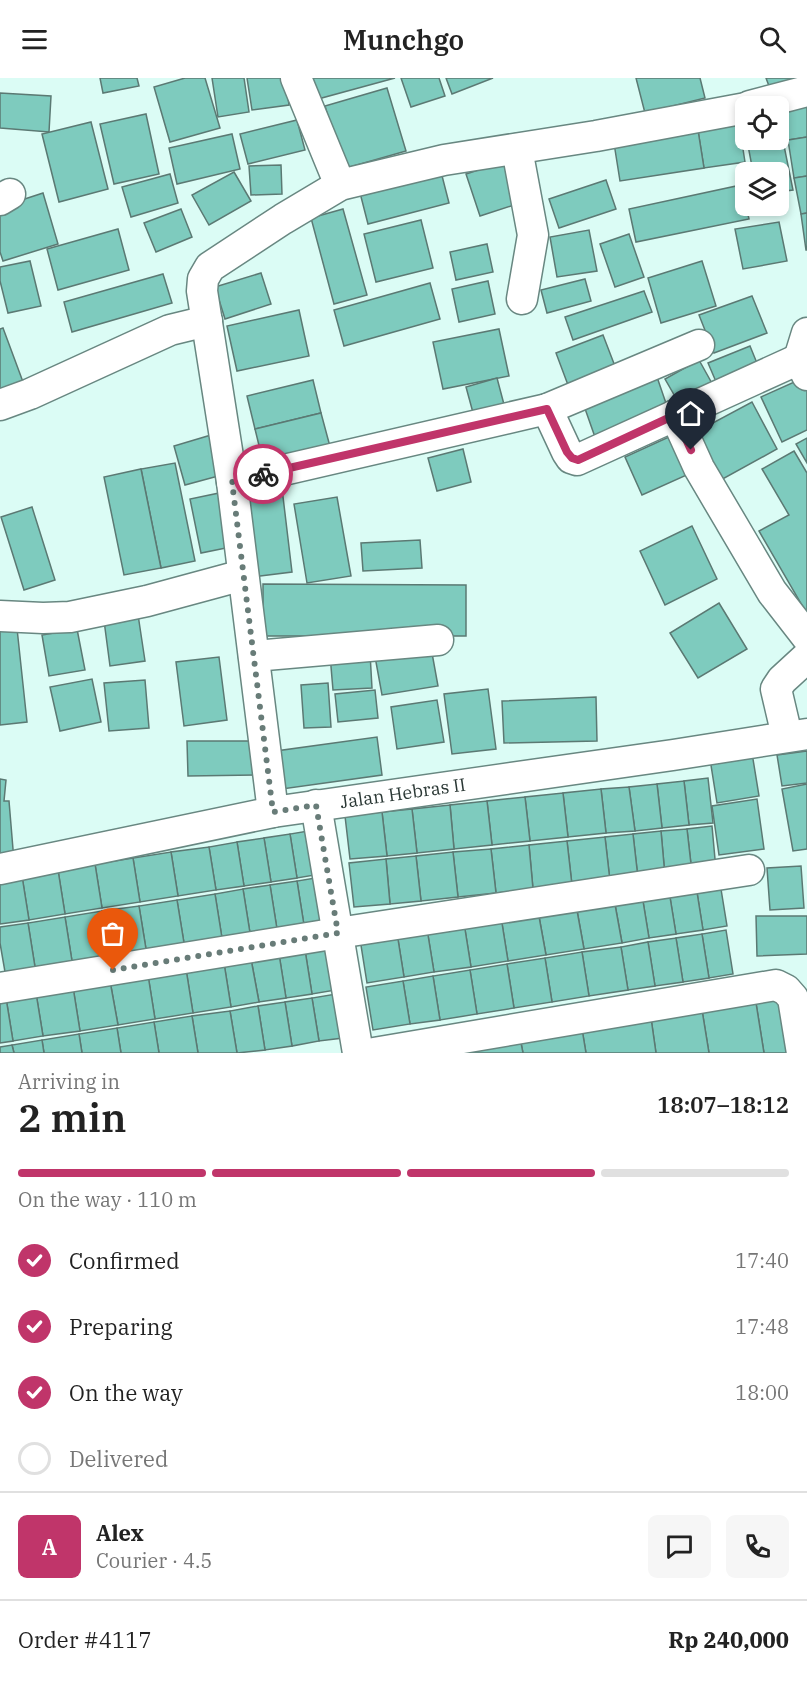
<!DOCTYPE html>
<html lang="en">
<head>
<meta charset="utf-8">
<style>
  :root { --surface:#fff; --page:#f6f6f6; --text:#222; --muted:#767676; --line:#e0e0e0; --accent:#c0356a }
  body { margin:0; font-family:"IBM Plex Serif",serif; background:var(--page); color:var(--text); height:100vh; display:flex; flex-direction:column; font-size:22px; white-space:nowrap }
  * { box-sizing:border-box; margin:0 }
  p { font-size:20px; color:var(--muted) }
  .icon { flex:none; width:33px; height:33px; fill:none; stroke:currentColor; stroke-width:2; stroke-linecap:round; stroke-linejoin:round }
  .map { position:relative; height:975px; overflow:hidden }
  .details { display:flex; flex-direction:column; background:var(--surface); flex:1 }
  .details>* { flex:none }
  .buttons { position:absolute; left:735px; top:18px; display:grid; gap:12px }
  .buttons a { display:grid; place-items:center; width:54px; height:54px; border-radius:9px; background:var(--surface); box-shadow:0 3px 9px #0003; font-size:30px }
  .pin { position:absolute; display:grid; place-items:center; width:51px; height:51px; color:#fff; margin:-62px -26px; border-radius:50% 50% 50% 0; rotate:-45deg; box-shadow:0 0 6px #0007 }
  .pin .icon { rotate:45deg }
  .courier { position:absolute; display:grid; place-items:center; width:60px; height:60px; margin:-30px; border:4px solid #c0356a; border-radius:50%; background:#fff; color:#222; box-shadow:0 2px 8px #0007 }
  .headline em { font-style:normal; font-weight:600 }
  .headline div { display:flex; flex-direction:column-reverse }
  .headline { display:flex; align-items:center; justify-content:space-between; height:102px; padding:0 18px }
  h1 { font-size:39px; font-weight:600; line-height:45px }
  .bar { display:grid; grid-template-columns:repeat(4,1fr); gap:9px 6px; align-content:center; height:72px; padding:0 18px }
  .bar i { height:8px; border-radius:4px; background:var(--line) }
  .bar .active { background:var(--accent) }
  .bar p { grid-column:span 4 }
  .line { display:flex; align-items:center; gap:15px; padding:0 18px; border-top:2px solid var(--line) }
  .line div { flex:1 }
  .round { display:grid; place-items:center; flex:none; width:63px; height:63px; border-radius:9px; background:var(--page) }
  ol { padding:0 18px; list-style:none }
  li { display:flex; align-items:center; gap:18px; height:66px }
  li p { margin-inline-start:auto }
  li .icon { padding:6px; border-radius:50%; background:var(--accent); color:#fff; stroke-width:4 }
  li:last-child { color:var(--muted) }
  li i { width:33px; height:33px; border:3px solid var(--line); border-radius:50% }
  header { display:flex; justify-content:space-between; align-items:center; height:78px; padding:0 18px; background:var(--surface); font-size:27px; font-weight:600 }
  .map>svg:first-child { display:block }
  .building { fill:#7ecbbe; stroke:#5b7973; stroke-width:1.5 }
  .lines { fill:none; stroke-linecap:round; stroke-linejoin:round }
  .street-casing { stroke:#688781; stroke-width:33 }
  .street { stroke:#fff; stroke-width:30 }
  .done { stroke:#687c78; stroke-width:6; stroke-dasharray:0 10.8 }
  .route { stroke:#c0356a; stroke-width:8 }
  .labels { text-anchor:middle; stroke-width:4.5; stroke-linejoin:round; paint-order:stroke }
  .street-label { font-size:18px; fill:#2a3734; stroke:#fff }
</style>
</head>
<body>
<header><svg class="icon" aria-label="menu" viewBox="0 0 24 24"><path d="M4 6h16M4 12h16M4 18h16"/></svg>Munchgo<svg class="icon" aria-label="search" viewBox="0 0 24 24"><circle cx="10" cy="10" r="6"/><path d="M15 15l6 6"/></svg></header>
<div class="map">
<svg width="807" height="975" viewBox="0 0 807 975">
  <rect width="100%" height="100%" fill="#dbfcf5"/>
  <g class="building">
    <path d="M100,0H137L139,8L103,15Z"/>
    <path d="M185,0H205L220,50L170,64L154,9Z"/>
    <path d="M212,0H244L249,34L218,39Z"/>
    <path d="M247,0H285L289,27L252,32Z"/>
    <path d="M312,0H395L318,21Z"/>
    <path d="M401,0H439L445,18L411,29Z"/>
    <path d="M446,0H493L452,16Z"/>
    <path d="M636,0H700L705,20L645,35Z"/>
    <path d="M766,0H797L769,8Z"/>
    <path d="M387,10L406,73L343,91L325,28Z"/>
    <path d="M0,15L51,18L49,54L0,50Z"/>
    <path d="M807,21V59L788,62L782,25Z"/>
    <path d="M146,36L159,96L114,106L100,46Z"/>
    <path d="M778,38L793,112L778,114V94H753L747,62H778Z"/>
    <path d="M738,39L745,84L704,90L697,46Z"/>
    <path d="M297,42L305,72L248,86L240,56Z"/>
    <path d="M91,44L108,111L59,124L42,56Z"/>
    <path d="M697,46L704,90L620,103L613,59Z"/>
    <path d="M232,56L240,91L177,106L169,70Z"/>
    <path d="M807,59V98L794,100L788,62Z"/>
    <path d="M503,84L517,126L480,138L466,96Z"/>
    <path d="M439,86L449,125L368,146L358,107Z"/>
    <path d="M281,87L282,116L251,117L249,88Z"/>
    <path d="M234,94L251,123L209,147L192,117Z"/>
    <path d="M170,96L178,125L131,139L122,109Z"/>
    <path d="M807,98V135L801,136L794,100Z"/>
    <path d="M606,102L616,131L559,150L549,121Z"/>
    <path d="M741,107L749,141L636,164L629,131Z"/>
    <path d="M43,115L58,166L3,183L0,174V129Z"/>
    <path d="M181,131L192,159L156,174L144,145Z"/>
    <path d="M343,131L367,217L334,226L311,140Z"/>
    <path d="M807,135V172H806L801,136Z"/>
    <path d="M421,142L433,190L376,204L364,156Z"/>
    <path d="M779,144L787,183L743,191L735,151Z"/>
    <path d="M118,151L129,192L58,212L47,171Z"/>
    <path d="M589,152L597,193L557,199L550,159Z"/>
    <path d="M629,156L644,199L615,209L600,166Z"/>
    <path d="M487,166L493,194L456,202L450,174Z"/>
    <path d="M30,183L41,228L8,235L0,203V189Z"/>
    <path d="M702,183L716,228L661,245L648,200Z"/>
    <path d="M261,195L271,226L225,241L215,209Z"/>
    <path d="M163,196L172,225L72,254L64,224Z"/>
    <path d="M585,201L591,223L547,235L541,212Z"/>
    <path d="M488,203L495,236L459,244L452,211Z"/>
    <path d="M430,205L440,241L344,268L334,232Z"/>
    <path d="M644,213L652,234L573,262L565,239Z"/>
    <path d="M752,218L767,255L714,275L699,237Z"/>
    <path d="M299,232L309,278L237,293L227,248Z"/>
    <path d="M3,250L26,312L0,321V251Z"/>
    <path d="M499,251L509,298L443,311L433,264Z"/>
    <path d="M603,257L618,296L571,315L556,275Z"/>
    <path d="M750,268L761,295L720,313L708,285Z"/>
    <path d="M699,282L714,309L680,327L665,301Z"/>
    <path d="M657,299L669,334L595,359L583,325Z"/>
    <path d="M497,300L506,334L475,342L466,309Z"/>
    <path d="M801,301L807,313V352L782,364L761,319Z"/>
    <path d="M313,302L321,335L255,351L247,318Z"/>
    <path d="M752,324L777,371L719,403L694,355Z"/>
    <path d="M321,335L332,376L265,392L255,351Z"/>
    <path d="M211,357L222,397L185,407L174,368Z"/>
    <path d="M671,358L689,396L642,417L625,379Z"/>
    <path d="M807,360V385L796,366Z"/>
    <path d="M463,371L471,404L437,413L428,380Z"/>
    <path d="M794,373L807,395V536L759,453L789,437L762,391Z"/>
    <path d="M175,385L195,483L161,490L141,391Z"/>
    <path d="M141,391L161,490L124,497L104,399Z"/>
    <path d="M281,402L292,494L252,499L240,407Z"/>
    <path d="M224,414L236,468L201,475L190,421Z"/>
    <path d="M337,419L351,498L307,505L294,426Z"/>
    <path d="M32,429L55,502L24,512L1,439Z"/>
    <path d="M692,448L717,501L665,527L640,473Z"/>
    <path d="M420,462L422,490L363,493L361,465Z"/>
    <path d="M263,506L466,507V558H263Z"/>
    <path d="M719,525L747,571L698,600L670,555Z"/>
    <path d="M137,530L145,583L110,588L103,535Z"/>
    <path d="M16,541L27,644L0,647V543Z"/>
    <path d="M77,551L85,592L49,598L42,557Z"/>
    <path d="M430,564L438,608L382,617L374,573Z"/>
    <path d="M370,575L372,610L333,612L330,577Z"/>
    <path d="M219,579L227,642L184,648L176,584Z"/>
    <path d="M92,601L101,644L60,653L50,609Z"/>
    <path d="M145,602L149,650L109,653L104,605Z"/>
    <path d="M328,605L331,649L304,650L301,607Z"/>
    <path d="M488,611L496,671L452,676L444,616Z"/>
    <path d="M375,612L378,640L338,644L335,616Z"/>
    <path d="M596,619L597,663L504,665L502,623Z"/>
    <path d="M437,622L444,664L397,671L391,629Z"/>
    <path d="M377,659L382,697L282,711L276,673Z"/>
    <path d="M187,663H259V697L188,698Z"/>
    <path d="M807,673V705L782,708L777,677Z"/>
    <path d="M752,675L759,718L717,725L710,681Z"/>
    <path d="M708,700L713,745L689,747L684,703Z"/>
    <path d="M0,701L6,702L4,723H9L14,783L0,784Z"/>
    <path d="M684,703L689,747L662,750L657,706Z"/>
    <path d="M657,706L662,750L635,753L629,709Z"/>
    <path d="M807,706V771L793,773L782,711Z"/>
    <path d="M629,709L635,753L606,755L601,711Z"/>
    <path d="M601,711L606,755L568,759L563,715Z"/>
    <path d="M563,715L568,759L530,763L525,719Z"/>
    <path d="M525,719L530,763L492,767L487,723Z"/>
    <path d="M757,721L764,771L719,777L712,728Z"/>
    <path d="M487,723L492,767L454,771L450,727Z"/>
    <path d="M450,727L454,771L417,775L412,731Z"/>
    <path d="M412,731L417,775L387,778L382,734Z"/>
    <path d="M382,734L387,778L350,781L345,738Z"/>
    <path d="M712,748L716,792L692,795L687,751Z"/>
    <path d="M687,751L692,795L665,798L661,753Z"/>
    <path d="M314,752L321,796L297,800L290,756Z"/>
    <path d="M661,753L665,798L638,800L633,756Z"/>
    <path d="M290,756L297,800L271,804L264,760Z"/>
    <path d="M633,756L638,800L610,803L605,759Z"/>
    <path d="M605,759L610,803L572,807L567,763Z"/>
    <path d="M264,760L271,804L244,808L237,764Z"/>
    <path d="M567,763L572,807L533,811L529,767Z"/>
    <path d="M237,764L244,808L216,812L209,769Z"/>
    <path d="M529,767L533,811L496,815L491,771Z"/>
    <path d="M209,769L216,812L178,818L171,774Z"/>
    <path d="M491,771L496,815L458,819L453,774Z"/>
    <path d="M171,774L178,818L140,824L133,780Z"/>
    <path d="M453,774L458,819L421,823L416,778Z"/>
    <path d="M416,778L421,823L390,826L386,781Z"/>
    <path d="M133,780L140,824L102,830L95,786Z"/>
    <path d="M386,781L390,826L354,829L349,785Z"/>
    <path d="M95,786L102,830L65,836L58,792Z"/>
    <path d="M801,788L804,830L770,832L767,790Z"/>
    <path d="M58,792L65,836L29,842L22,798Z"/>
    <path d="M22,798L29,842L0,846V801Z"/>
    <path d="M321,799L328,843L304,847L297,803Z"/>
    <path d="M297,803L304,847L277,851L270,807Z"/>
    <path d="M720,805L727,848L703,852L696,808Z"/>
    <path d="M270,807L277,851L250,855L243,811Z"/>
    <path d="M696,808L703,852L676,856L669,813Z"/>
    <path d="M243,811L250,855L222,860L215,816Z"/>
    <path d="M669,813L676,856L649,860L642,817Z"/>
    <path d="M215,816L222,860L184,865L177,822Z"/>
    <path d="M642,817L649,860L622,865L614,821Z"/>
    <path d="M614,821L622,865L584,871L576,827Z"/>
    <path d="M177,822L184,865L146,871L139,828Z"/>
    <path d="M576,827L584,871L546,877L538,833Z"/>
    <path d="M139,828L146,871L109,878L102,833Z"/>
    <path d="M102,833L109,878L72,883L65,839Z"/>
    <path d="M538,833L546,877L508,883L501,839Z"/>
    <path d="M756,838H807V876L757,878Z"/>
    <path d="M65,839L72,883L35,889L28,845Z"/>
    <path d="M501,839L508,883L471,889L464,845Z"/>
    <path d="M28,845L35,889L5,894L0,865V849Z"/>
    <path d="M464,845L471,889L434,894L427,851Z"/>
    <path d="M427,851L434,894L404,899L397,855Z"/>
    <path d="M726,852L733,896L709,900L702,856Z"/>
    <path d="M397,855L404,899L367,905L360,861Z"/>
    <path d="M702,856L709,900L683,904L676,860Z"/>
    <path d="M676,860L683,904L655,908L648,864Z"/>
    <path d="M648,864L655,908L628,912L621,869Z"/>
    <path d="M329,869L336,912L312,916L305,872Z"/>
    <path d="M621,869L628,912L589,918L582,874Z"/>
    <path d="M305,872L312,916L286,920L279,876Z"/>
    <path d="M582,874L589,918L552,924L545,880Z"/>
    <path d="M279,876L286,920L259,924L251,881Z"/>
    <path d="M545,880L552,924L514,930L507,886Z"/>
    <path d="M251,881L259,924L231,929L224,885Z"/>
    <path d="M224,885L231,929L193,935L186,891Z"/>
    <path d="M507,886L514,930L477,936L470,892Z"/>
    <path d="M186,891L193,935L155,941L148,897Z"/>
    <path d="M470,892L477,936L440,942L433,898Z"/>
    <path d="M148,897L155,941L118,947L110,903Z"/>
    <path d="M433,898L440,942L410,946L403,903Z"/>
    <path d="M110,903L118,947L80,953L73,909Z"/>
    <path d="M403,903L410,946L373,952L366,909Z"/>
    <path d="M73,909L80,953L43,958L36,915Z"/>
    <path d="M36,915L43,958L13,963L6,920Z"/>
    <path d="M336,916L343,960L319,963L312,920Z"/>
    <path d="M0,920H6L13,963L0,965Z"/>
    <path d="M312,920L319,963L292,968L285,924Z"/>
    <path d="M784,921L793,975H764L756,925Z"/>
    <path d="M285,924L292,968L265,972L258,928Z"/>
    <path d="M756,925L764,975H709L702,932Z"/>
    <path d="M258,928L265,972L237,975L230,933Z"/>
    <path d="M702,932L709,975H656L651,940Z"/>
    <path d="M230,933L237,975H198L192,938Z"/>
    <path d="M192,938L198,975H159L154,944Z"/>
    <path d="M651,940L656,975H586L582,951Z"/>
    <path d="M154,944L159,975H121L117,950Z"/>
    <path d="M117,950L121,975H82L79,956Z"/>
    <path d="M582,951L586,975H523L520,960Z"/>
    <path d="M79,956L82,975H44L42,962Z"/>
    <path d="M520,960L523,975H464Z"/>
    <path d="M42,962L44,975H14L12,967Z"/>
    <path d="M12,967L14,975H0V969Z"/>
  </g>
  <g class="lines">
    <defs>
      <g id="street">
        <path d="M296,0L340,107"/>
        <path d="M750,28L807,13"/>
        <path d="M517,71L533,157L522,221"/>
        <path d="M0,122L10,116"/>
        <path d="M807,255L799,281L807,297"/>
        <path d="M0,327L30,316L170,252L207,243"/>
        <path d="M547,331L567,374L571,380L577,382L799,281"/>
        <path d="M675,337L699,390L772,514L807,559"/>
        <path d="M232,404L547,331L699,267"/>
        <path d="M0,538L43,540L70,539L147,523L243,497"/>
        <path d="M254,578L438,562"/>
        <path d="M787,658L776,611L782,602L807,579"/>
        <path d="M316,727L358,975"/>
        <path d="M273,734L232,404L202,213L203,201L210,189L283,141L340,107L444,82L596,58L746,30"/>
        <path id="s1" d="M0,791L273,734L673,677L807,656"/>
        <path d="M0,910L338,855L749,792"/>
        <path d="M374,975L776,907L786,912L793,920L802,975"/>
      </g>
    </defs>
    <use href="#street" class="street-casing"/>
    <use href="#street" class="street"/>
  </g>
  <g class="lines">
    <path class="done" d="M113,892L338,855L316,727L273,734L232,404L263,396"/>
    <path class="route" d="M263,396L547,331L567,374L572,380L578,382L675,337L691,372"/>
  </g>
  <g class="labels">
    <g class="street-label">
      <text dy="6" stroke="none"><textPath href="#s1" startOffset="410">Jalan Hebras II</textPath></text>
    </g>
  </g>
</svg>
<div class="buttons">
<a><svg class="icon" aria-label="locate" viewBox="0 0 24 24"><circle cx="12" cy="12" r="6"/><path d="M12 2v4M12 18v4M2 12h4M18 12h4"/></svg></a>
<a><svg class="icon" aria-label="layers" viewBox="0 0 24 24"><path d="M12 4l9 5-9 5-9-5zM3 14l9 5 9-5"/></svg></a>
</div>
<div class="pin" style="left:113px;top:892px;background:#ea580c"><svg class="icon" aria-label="bag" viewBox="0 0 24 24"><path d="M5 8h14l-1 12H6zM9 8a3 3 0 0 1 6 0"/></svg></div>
<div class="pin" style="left:691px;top:372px;background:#1f2937"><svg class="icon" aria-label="home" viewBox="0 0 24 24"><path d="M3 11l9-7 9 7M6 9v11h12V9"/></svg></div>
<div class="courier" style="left:263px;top:396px"><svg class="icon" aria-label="bike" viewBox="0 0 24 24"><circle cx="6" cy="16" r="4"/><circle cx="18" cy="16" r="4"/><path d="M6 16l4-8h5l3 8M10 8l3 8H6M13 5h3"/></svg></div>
</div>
<section class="details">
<div class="headline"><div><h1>2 min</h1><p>Arriving in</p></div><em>18:07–18:12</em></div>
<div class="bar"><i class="active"></i><i class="active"></i><i class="active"></i><i></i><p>On the way · 110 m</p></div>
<ol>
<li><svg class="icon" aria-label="check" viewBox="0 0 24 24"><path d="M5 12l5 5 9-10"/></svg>Confirmed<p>17:40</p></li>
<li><svg class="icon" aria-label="check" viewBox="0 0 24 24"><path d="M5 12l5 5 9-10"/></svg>Preparing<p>17:48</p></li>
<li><svg class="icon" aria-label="check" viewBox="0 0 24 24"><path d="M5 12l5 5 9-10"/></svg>On the way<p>18:00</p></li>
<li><i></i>Delivered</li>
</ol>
<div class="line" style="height:108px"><b class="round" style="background:var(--accent);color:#fff">A</b><div><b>Alex</b><p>Courier · 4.5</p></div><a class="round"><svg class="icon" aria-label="chat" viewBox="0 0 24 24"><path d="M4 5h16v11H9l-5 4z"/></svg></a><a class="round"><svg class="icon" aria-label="phone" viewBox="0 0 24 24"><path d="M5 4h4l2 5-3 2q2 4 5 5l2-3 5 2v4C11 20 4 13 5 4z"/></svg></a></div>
<div class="line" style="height:78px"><div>Order #4117</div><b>Rp 240,000</b></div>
</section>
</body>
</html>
